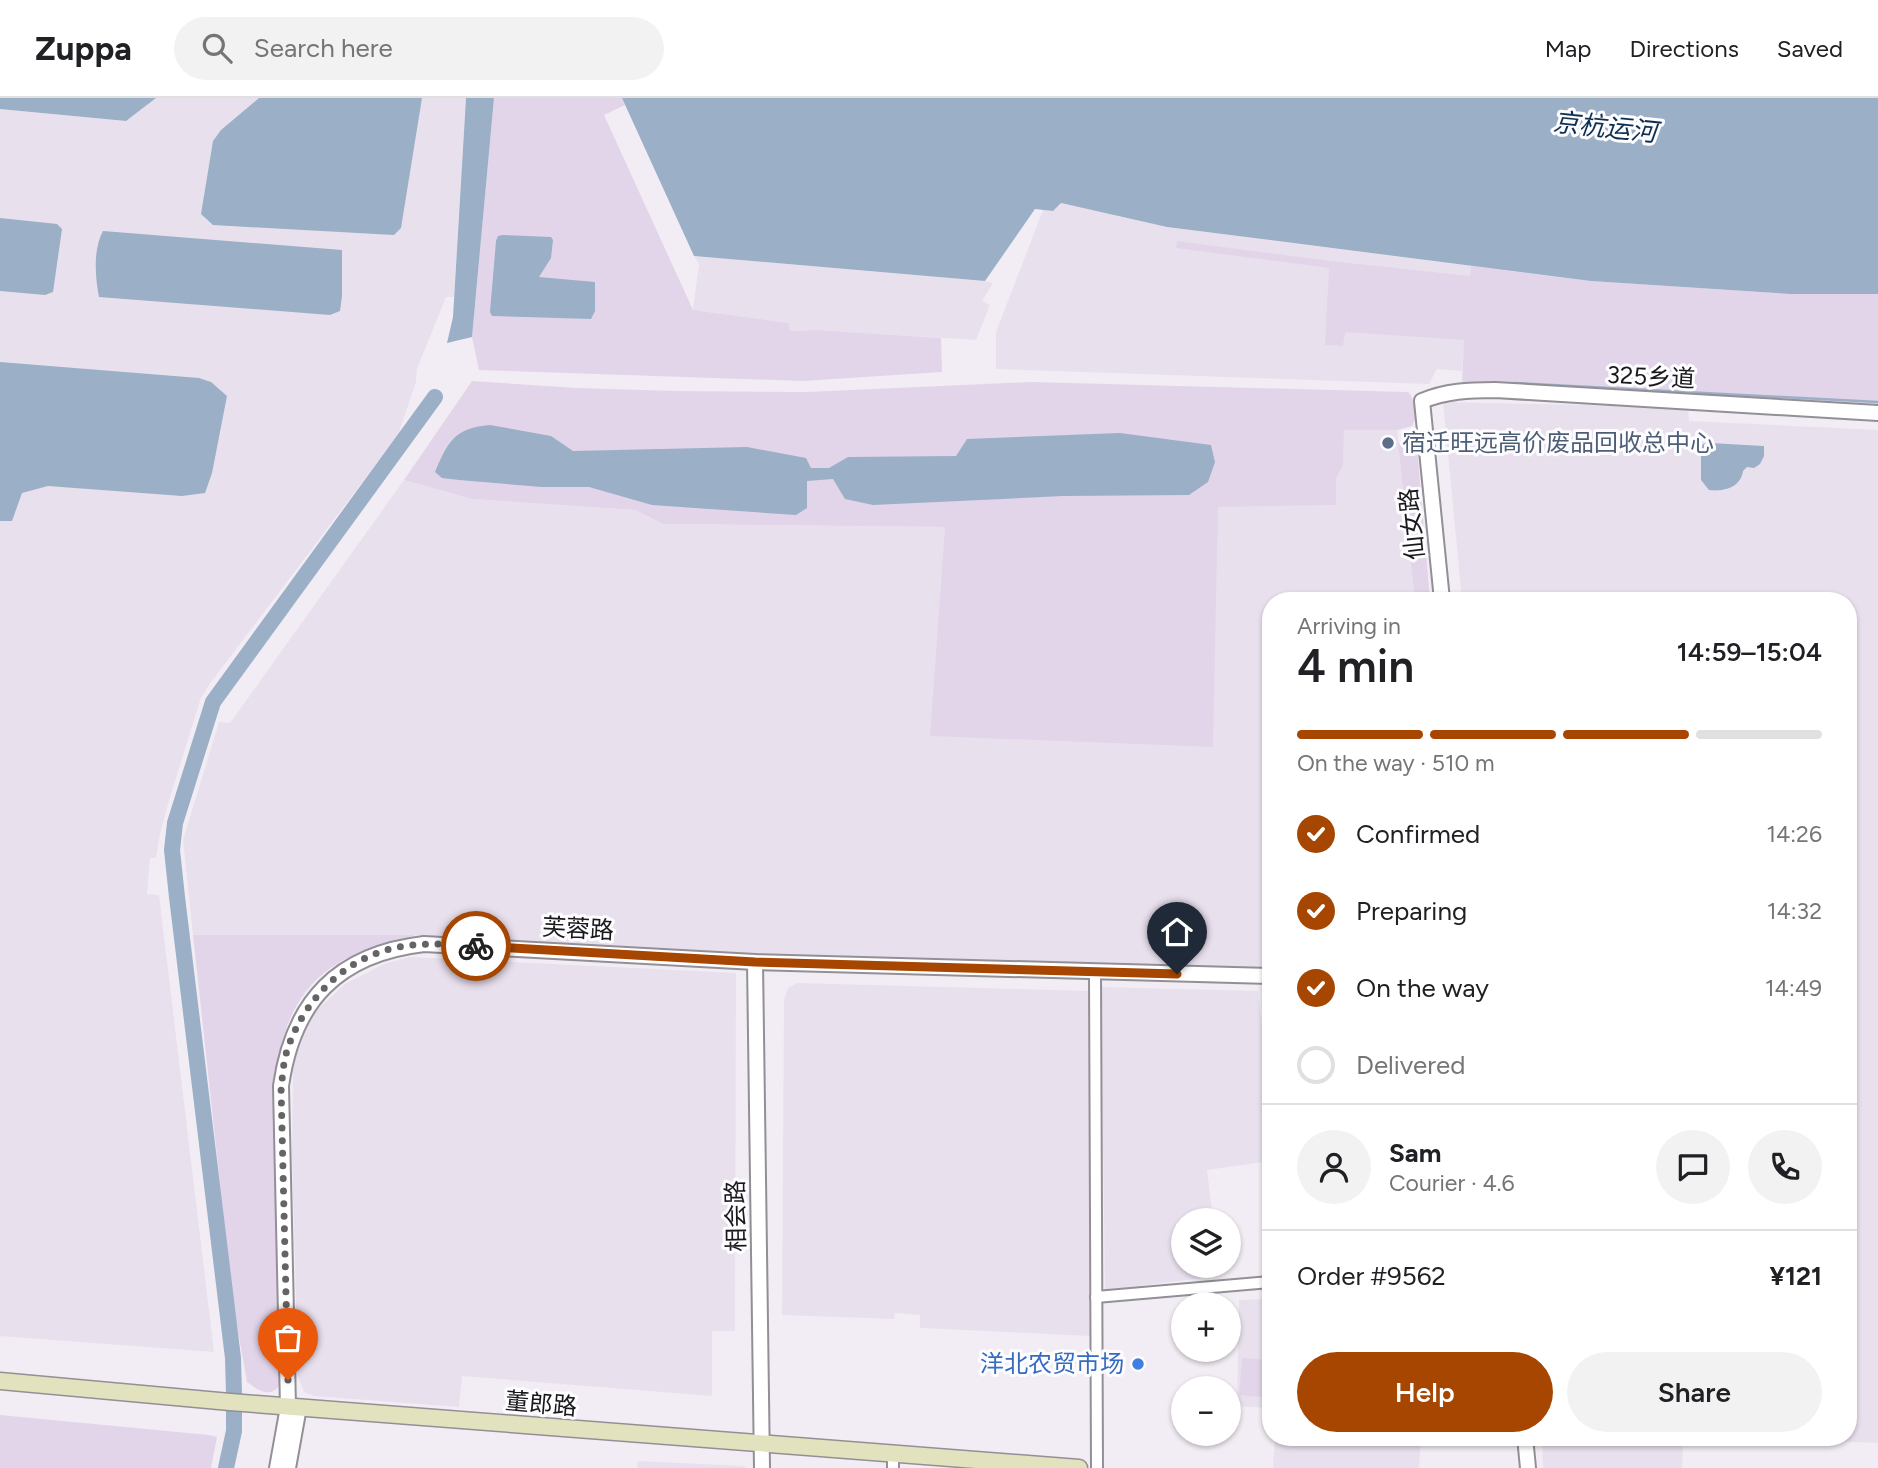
<!DOCTYPE html>
<html lang="en">
<head>
<meta charset="utf-8">
<style>
  :root { --surface:#fff; --page:#f2f2f2; --text:#202124; --muted:#757577; --line:#e0e0e0; --accent:#a74600 }
  body { margin:0; font-family:Figtree,"Noto Sans SC",sans-serif; background:var(--page); color:var(--text); height:100vh; display:flex; flex-direction:column; font-size:26px; white-space:nowrap }
  * { box-sizing:border-box; margin:0 }
  p { font-size:23px; color:var(--muted) }
  .icon { flex:none; width:38px; height:38px; fill:none; stroke:currentColor; stroke-width:2; stroke-linecap:round; stroke-linejoin:round }
  .map { position:relative; flex:1; overflow:hidden }
  .drawer { position:absolute; left:1262px; top:494px; width:595px; height:854px; display:flex; flex-direction:column; background:var(--surface); border-radius:28px; box-shadow:0 2px 5px #0004 }
  .drawer>* { flex:none }
  .controls { position:absolute; left:1171px; top:1110px; display:grid; gap:14px }
  .controls a { display:grid; place-items:center; width:70px; height:70px; border-radius:50%; background:var(--surface); box-shadow:0 2px 5px #0004; font-size:35px }
  .pin { position:absolute; display:grid; place-items:center; width:60px; height:60px; color:#fff; margin:-72px -30px; border-radius:50% 50% 50% 0; rotate:-45deg; box-shadow:0 0 7px #0007 }
  .pin .icon { rotate:45deg }
  .courier { position:absolute; display:grid; place-items:center; width:70px; height:70px; margin:-35px; border:5px solid #a74600; border-radius:50%; background:#fff; color:#222; box-shadow:0 2px 9px #0007 }
  .headline em { font-style:normal; font-weight:600 }
  .headline div { display:flex; flex-direction:column-reverse }
  .headline { display:flex; align-items:center; justify-content:space-between; height:119px; padding:0 35px }
  h1 { font-size:46px; font-weight:600; line-height:52px }
  .bar { display:grid; grid-template-columns:repeat(4,1fr); gap:10px 7px; align-content:center; height:84px; padding:0 35px }
  .bar i { height:9px; border-radius:5px; background:var(--line) }
  .bar .on { background:var(--accent) }
  .bar p { grid-column:span 4 }
  .line { display:flex; align-items:center; gap:18px; padding:0 35px; border-top:2px solid var(--line) }
  .line div { flex:1 }
  .round { display:grid; place-items:center; flex:none; width:74px; height:74px; border-radius:37px; background:var(--page) }
  ol { padding:0 35px; list-style:none }
  li { display:flex; align-items:center; gap:21px; height:77px }
  li p { margin-inline-start:auto }
  li .icon { padding:7px; border-radius:50%; background:var(--accent); color:#fff; stroke-width:4 }
  li:last-child { color:var(--muted) }
  li i { width:38px; height:38px; border:4px solid var(--line); border-radius:50% }
  .button { display:flex; gap:14px; margin-top:auto; padding:14px 35px }
  .button a { flex:1; height:80px; border-radius:42px; background:var(--accent); color:#fff; font-size:28px; font-weight:600; line-height:80px; text-align:center }
  .button a+a { background:var(--page); color:var(--text) }
  header { display:flex; align-items:center; gap:42px; box-sizing:border-box; height:98px; padding:0 35px; background:var(--surface); border-bottom:2px solid var(--line) }
  header strong { font-size:33px }
  nav { display:flex; gap:38px; margin-inline-start:auto; font-size:24px }
  .search { width:490px; height:63px; background:var(--page); display:flex; align-items:center; gap:18px; box-sizing:border-box; padding:0 24px; border-radius:38px; color:var(--muted); font-size:26px }
  .map>svg:first-child { display:block }
  .built { fill:#e9e0ee }
  .green { fill:#e2d5ea }
  .water { fill:#9bafc6 }
  .lines { fill:none; stroke-linecap:round; stroke-linejoin:round }
  .stream { stroke:#9bafc6; stroke-width:2.5 }
  .river { stroke:#9bafc6; stroke-width:16 }
  .minor-casing { stroke:#938f96; stroke-width:14 }
  .tertiary-casing { stroke:#938f96; stroke-width:18 }
  .secondary-casing { stroke:#938f96; stroke-width:19 }
  .minor { stroke:#fff; stroke-width:10 }
  .tertiary { stroke:#fff; stroke-width:14 }
  .secondary { stroke:#e2e2bf; stroke-width:16 }
  .done { stroke:#656366; stroke-width:7; stroke-dasharray:0 12.6 }
  .route { stroke:#a74600; stroke-width:9 }
  .service-dot { fill:#5c6f8a; stroke:#fdfcff; stroke-width:2.5 }
  .shop-dot { fill:#3f7fe0; stroke:#fdfcff; stroke-width:2.5 }
  .labels { text-anchor:middle; stroke-width:6; stroke-linejoin:round; paint-order:stroke }
  .street-label { font-size:24px; fill:#19181a; stroke:#fdfcff }
  .service-label { font-size:24px; fill:#4e5e75; stroke:#fdfcff; text-anchor:start }
  .shop-label { font-size:24px; fill:#366cbe; stroke:#fdfcff; text-anchor:end }
  .water-label { font-size:26px; font-style:italic; fill:#0f2f50; stroke:#fdfcff }
</style>
</head>
<body>
<header>
<strong>Zuppa</strong>
<div class="search"><svg class="icon" aria-label="search" viewBox="0 0 24 24"><circle cx="10" cy="10" r="6"/><path d="M15 15l6 6"/></svg>Search here</div>
<nav><a>Map</a><a>Directions</a><a>Saved</a></nav>
</header>
<div class="map">
<svg width="1878" height="1370" viewBox="0 0 1878 1370">
  <rect width="100%" height="100%" fill="#f2edf4"/>
  <g class="built">
    <path d="M156,0H466L454,199H446L417,271L416,284L398,337L209,587L201,600L170,699L160,736L156,760H150L147,796L159,797L214,1254L0,1238V11L126,23Z"/>
    <path d="M1061,105L1167,129L1471,168L1462,273L1437,271L1429,286L996,271V234L1043,112L1053,113Z"/>
    <path d="M694,158L985,183L993,185L982,203L990,207L976,242L817,232L789,233V225L693,212L699,166Z"/>
    <path d="M1220,302L1395,311L1415,502H1270V872L742,858L427,843L426,837H193L183,742L219,624L230,625L404,382L472,401L635,412L663,426L946,429L1212,649Z"/>
    <path d="M1443,304L1688,309L1689,323L1878,332V1345L1735,1339H1848V502H1462Z"/>
    <path d="M410,859L736,875L735,1233H712V1298L462,1278L459,1309L313,1298L304,1294L298,1278L292,1053L293,967L296,949L307,926L321,908L345,886L384,866Z"/>
    <path d="M797,885L1091,893L1090,1238L920,1230V1217L895,1215L894,1221L782,1217L784,902L788,890Z"/>
    <path d="M1101,889L1258,893L1268,983H1270V1063L1207,1072L1213,1122H1183V1167H1218L1219,1178L1105,1192Z"/>
    <path d="M1270,1201V1310L1237,1308L1239,1202Z"/>
    <path d="M1275,1339H1421L1419,1370H1273Z"/>
    <path d="M1542,1339H1680L1683,1352L1682,1370H1543Z"/>
    <path d="M638,1363L745,1368V1370H637Z"/>
  </g>
  <g class="green">
    <path d="M494,0H622L625,7L604,17L693,212L789,225L790,233L817,232L941,240L942,274L803,283L479,272L472,239Z"/>
    <path d="M1177,143L1330,163L1470,178L1471,168L1591,183L1791,196H1878V307L1462,284L1464,242L1345,234L1343,248L1325,247L1329,170L1176,150Z"/>
    <path d="M472,283L577,290L676,293L807,294L1031,284L1408,294C1415,301 1418,320 1412,328L1397,332H1344L1343,367L1336,380V407L1218,409L1213,649L930,638L945,429L663,426L635,412L472,401L404,382Z"/>
    <path d="M1414,344L1417,349L1430,502H1415L1398,345Z"/>
    <path d="M193,837H416C387,845 358,852 332,869C255,922 276,1037 280,1117C281,1152 279,1187 279,1223C278,1244 280,1265 281,1286C270,1301 259,1293 247,1284L233,1205Z"/>
    <path d="M1242,1260L1270,1262V1300L1239,1297Z"/>
    <path d="M0,1317L209,1337L217,1339L211,1370H0Z"/>
  </g>
  <g class="water">
    <path d="M0,0H156L126,23L0,11Z"/>
    <path d="M259,0H422L401,130L394,137L213,127L201,116L213,43L221,32Z"/>
    <path d="M466,0H494L472,239L447,245L453,219Z"/>
    <path d="M622,0H1878V196H1791L1591,183L1167,129L1061,105L1053,113L1035,111L985,183L694,158Z"/>
    <path d="M0,120L57,126L62,131L53,194L45,197L0,193Z"/>
    <path d="M103,133L342,152V198L340,213L330,217L99,199C95,179 93,151 103,133Z"/>
    <path d="M503,137L551,139L553,142L551,160L539,179L595,184V213L591,221L492,218L490,214L496,143L498,138Z"/>
    <path d="M0,264L199,280L211,284L227,298L212,375L205,395L182,398L48,388L22,395L12,423H0Z"/>
    <path d="M490,327L551,338L573,353L747,349L806,360L811,370H829L848,359L956,358L967,341L1120,335L1211,347L1215,364L1208,384L1189,397L1063,398L873,407L845,401L833,381L807,383V410L796,417L652,407L589,389H542L459,382L442,380L435,374C448,343 455,330 490,327Z"/>
    <path d="M1710,345L1764,348V358L1760,366L1754,370L1747,369L1743,373C1741,389 1724,394 1709,392L1701,382V350L1703,346Z"/>
  </g>
  <g class="lines">
    <path class="stream" d="M1514,285L1878,304"/>
    <g class="river">
      <path d="M234,1296L233,1260L177,799L172,752L175,725L213,604L435,299"/>
      <path d="M226,1370L234,1333V1313"/>
    </g>
    <defs>
      <g id="minor">
        <path d="M1095,874L1097,1370"/>
        <path d="M1096,1199L1270,1184"/>
        <path d="M893,1370V1356"/>
      </g>
      <g id="tertiary">
        <path d="M1442,502L1422,303C1446,293 1469,292 1495,292L1878,315"/>
        <path d="M755,864L762,1370"/>
        <path d="M1525,1339L1528,1370"/>
        <path d="M277,1370L288,1309L281,988C293,903 338,856 424,846L755,864L1270,878"/>
        <path d="M288,1370L299,1309"/>
      </g>
      <path id="secondary" d="M0,1283L230,1304L1079,1370"/>
    </defs>
    <use href="#minor" class="minor-casing"/>
    <use href="#tertiary" class="tertiary-casing"/>
    <use href="#secondary" class="secondary-casing"/>
    <use href="#minor" class="minor"/>
    <use href="#tertiary" class="tertiary"/>
    <use href="#secondary" class="secondary"/>
  </g>
  <g class="lines">
    <path class="done" d="M288,1282L281,988C283,978 283,966 286,956C299,911 335,869 380,854C411,843 444,846 476,848"/>
    <path class="route" d="M476,848L755,864L1177,876"/>
  </g>
  <circle class="service-dot" cx="1388" cy="345" r="7"/>
  <circle class="shop-dot" cx="1138" cy="1266" r="7"/>
  <g class="labels">
    <g class="street-label">
      <text transform="translate(1651 279) rotate(3)" y="8">325乡道</text>
      <text transform="translate(1412 426) rotate(-96)" y="8">仙女路</text>
      <text transform="translate(578 831) rotate(3)" y="8">芙蓉路</text>
      <text transform="translate(736 1118) rotate(-91)" y="8">相会路</text>
      <text transform="translate(541 1306) rotate(5)" y="8">董郎路</text>
    </g>
    <g class="service-label">
      <text x="1402" y="353">宿迁旺远高价废品回收总中心</text>
    </g>
    <g class="shop-label">
      <text x="1124" y="1274">洋北农贸市场</text>
    </g>
    <g class="water-label">
      <text transform="translate(1605 29) rotate(6)" y="9">京杭运河</text>
    </g>
  </g>
</svg>
<div class="controls">
<a><svg class="icon" aria-label="layers" viewBox="0 0 24 24"><path d="M12 4l9 5-9 5-9-5zM3 14l9 5 9-5"/></svg></a>
<a>+</a>
<a>−</a>
</div>
<div class="pin" style="left:288px;top:1282px;background:#ea580c"><svg class="icon" aria-label="bag" viewBox="0 0 24 24"><path d="M5 8h14l-1 12H6zM9 8a3 3 0 0 1 6 0"/></svg></div>
<div class="pin" style="left:1177px;top:876px;background:#1f2937"><svg class="icon" aria-label="home" viewBox="0 0 24 24"><path d="M3 11l9-7 9 7M6 9v11h12V9"/></svg></div>
<div class="courier" style="left:476px;top:848px"><svg class="icon" aria-label="bike" viewBox="0 0 24 24"><circle cx="6" cy="16" r="4"/><circle cx="18" cy="16" r="4"/><path d="M6 16l4-8h5l3 8M10 8l3 8H6M13 5h3"/></svg></div>
<section class="drawer">
<div class="headline"><div><h1>4 min</h1><p>Arriving in</p></div><em>14:59–15:04</em></div>
<div class="bar"><i class="on"></i><i class="on"></i><i class="on"></i><i></i><p>On the way · 510 m</p></div>
<ol>
<li><svg class="icon" aria-label="check" viewBox="0 0 24 24"><path d="M5 12l5 5 9-10"/></svg>Confirmed<p>14:26</p></li>
<li><svg class="icon" aria-label="check" viewBox="0 0 24 24"><path d="M5 12l5 5 9-10"/></svg>Preparing<p>14:32</p></li>
<li><svg class="icon" aria-label="check" viewBox="0 0 24 24"><path d="M5 12l5 5 9-10"/></svg>On the way<p>14:49</p></li>
<li><i></i>Delivered</li>
</ol>
<div class="line" style="height:126px"><a class="round"><svg class="icon" aria-label="person" viewBox="0 0 24 24"><circle cx="12" cy="8" r="4"/><path d="M4 21q1-7 8-7t8 7"/></svg></a><div><b>Sam</b><p>Courier · 4.6</p></div><a class="round"><svg class="icon" aria-label="chat" viewBox="0 0 24 24"><path d="M4 5h16v11H9l-5 4z"/></svg></a><a class="round"><svg class="icon" aria-label="phone" viewBox="0 0 24 24"><path d="M5 4h4l2 5-3 2q2 4 5 5l2-3 5 2v4C11 20 4 13 5 4z"/></svg></a></div>
<div class="line" style="height:91px"><div>Order #9562</div><b>¥121</b></div>
<div class="button"><a>Help</a><a>Share</a></div>
</section>
</div>
</body>
</html>
